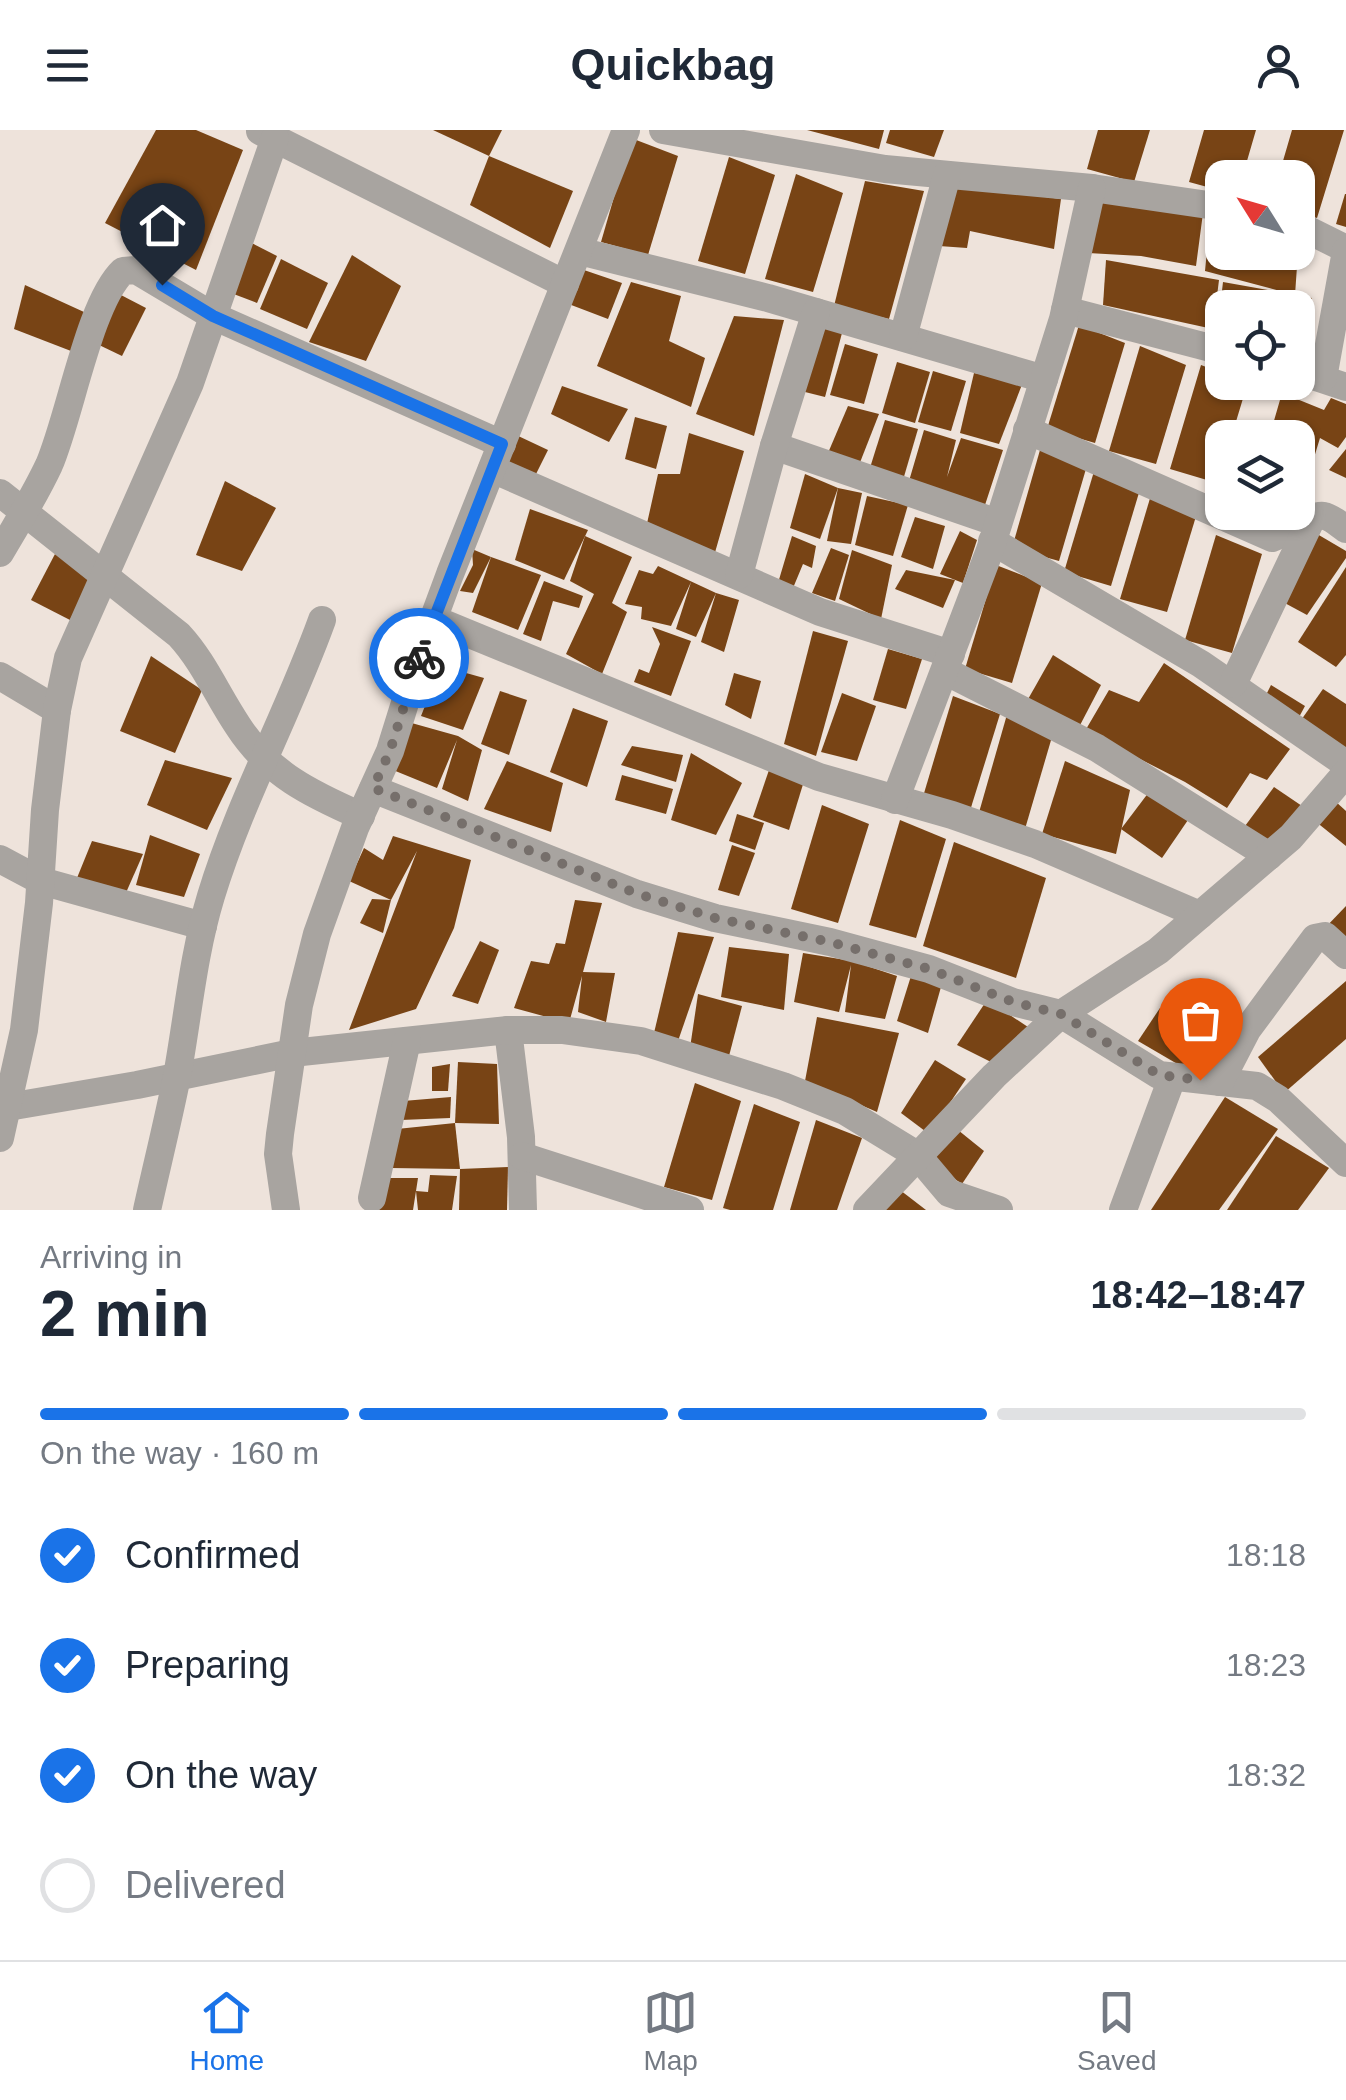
<!DOCTYPE html>
<html lang="en">
<head>
<meta charset="utf-8">
<style>
  :root { --surface:#fff; --page:#f2f2f3; --text:#1f2937; --muted:#747a83; --line:#e0e1e3; --accent:#1a73e8 }
  body { margin:0; font-family:Arial,sans-serif; background:var(--page); color:var(--text); height:100vh; display:flex; flex-direction:column; font-size:38px; white-space:nowrap }
  * { box-sizing:border-box; margin:0 }
  p { font-size:32px; color:var(--muted) }
  .icon { flex:none; width:55px; height:55px; fill:none; stroke:currentColor; stroke-width:2; stroke-linecap:round; stroke-linejoin:round }
  .map { position:relative; height:1080px; overflow:hidden }
  .sheet { display:flex; flex-direction:column; background:var(--surface); flex:1 }
  .sheet>* { flex:none }
  .needle { width:65px; rotate:307deg }
  .fabs { position:absolute; left:1205px; top:30px; display:grid; gap:20px }
  .fabs a { display:grid; place-items:center; width:110px; height:110px; border-radius:20px; background:var(--surface); box-shadow:0 2px 8px #0004; font-size:50px }
  .pin { position:absolute; display:grid; place-items:center; width:85px; height:85px; color:#fff; margin:-102px -42px; border-radius:50% 50% 50% 0; rotate:-45deg; box-shadow:0 0 10px #0007 }
  .pin .icon { rotate:45deg }
  .courier { position:absolute; display:grid; place-items:center; width:100px; height:100px; margin:-50px; border:8px solid #1a73e8; border-radius:50%; background:#fff; color:#222; box-shadow:0 2px 12px #0007 }
  .summary em { font-style:normal; font-weight:700 }
  .summary div { display:flex; flex-direction:column-reverse }
  .summary { display:flex; align-items:center; justify-content:space-between; height:170px; padding:0 40px }
  h1 { font-size:65px; font-weight:700; line-height:75px }
  .bar { display:grid; grid-template-columns:repeat(4,1fr); gap:15px 10px; align-content:center; height:120px; padding:0 40px }
  .bar i { height:12px; border-radius:8px; background:var(--line) }
  .bar .selected { background:var(--accent) }
  .bar p { grid-column:span 4 }
  ol { padding:0 40px; list-style:none }
  li { display:flex; align-items:center; gap:30px; height:110px }
  li p { margin-inline-start:auto }
  li .icon { padding:10px; border-radius:50%; background:var(--accent); color:#fff; stroke-width:4 }
  li:last-child { color:var(--muted) }
  li i { width:55px; height:55px; border:5px solid var(--line); border-radius:50% }
  header { display:flex; justify-content:space-between; align-items:center; height:130px; padding:0 40px; background:var(--surface); font-size:45px; font-weight:700 }
  .dock { display:flex; justify-content:space-around; align-items:center; height:140px; border-top:2px solid var(--line); background:var(--surface); font-size:28px; color:var(--muted) }
  .dock a { display:grid; justify-items:center; gap:5px }
  .dock .selected { color:var(--accent) }
  .map>svg:first-child { display:block }
  .building { fill:#784415 }
  .lines { fill:none; stroke-linecap:round; stroke-linejoin:round }
  .minor { stroke:#a8a4a0; stroke-width:28 }
  .done { stroke:#766f6b; stroke-width:10; stroke-dasharray:0 18 }
  .route { stroke:#1a73e8; stroke-width:12 }
</style>
</head>
<body>
<header><svg class="icon" aria-label="menu" viewBox="0 0 24 24"><path d="M4 6h16M4 12h16M4 18h16"/></svg>Quickbag<svg class="icon" aria-label="person" viewBox="0 0 24 24"><circle cx="12" cy="8" r="4"/><path d="M4 21q1-7 8-7t8 7"/></svg></header>
<div class="map">
<svg width="1346" height="1080" viewBox="0 0 1346 1080">
  <rect width="100%" height="100%" fill="#eee3db"/>
  <g class="building">
    <path d="M156,0H196L243,20L196,140L105,93Z"/>
    <path d="M433,0H502L489,26Z"/>
    <path d="M807,0H884L879,19Z"/>
    <path d="M890,0H944L934,27L886,13Z"/>
    <path d="M1098,0H1150L1134,52L1087,39Z"/>
    <path d="M1204,0H1256L1242,48H1222V61L1189,52Z"/>
    <path d="M1292,0H1344L1317,88L1298,82V48H1278Z"/>
    <path d="M631,8L678,26L648,125L601,112Z"/>
    <path d="M489,26L573,61L550,118L470,75Z"/>
    <path d="M729,27L775,45L745,144L698,131Z"/>
    <path d="M796,44L843,63L813,162L765,149Z"/>
    <path d="M865,51L924,61L889,189L834,176Z"/>
    <path d="M952,55L1061,69L1054,119L970,101L967,118L939,116Z"/>
    <path d="M1345,64H1346V97L1336,94Z"/>
    <path d="M1098,69L1203,83L1196,136L1141,126L1088,123Z"/>
    <path d="M1210,90L1222,92V122H1298L1295,165L1205,141Z"/>
    <path d="M246,110L277,126L257,173L231,163Z"/>
    <path d="M352,125L401,156L366,231L309,212Z"/>
    <path d="M281,129L328,153L307,199L260,179Z"/>
    <path d="M1106,130L1219,150L1213,199L1103,175Z"/>
    <path d="M581,139L622,153L608,189L566,173Z"/>
    <path d="M631,152L681,166L669,211L705,228L691,277L597,236Z"/>
    <path d="M1223,152L1312,168L1302,226L1298,224V178H1220Z"/>
    <path d="M25,155L84,182L71,221L14,199Z"/>
    <path d="M119,164L146,178L122,226L97,214Z"/>
    <path d="M734,186L784,190L754,306L696,284Z"/>
    <path d="M820,193L842,203L825,267L801,261Z"/>
    <path d="M1079,195L1125,213L1095,313L1047,299Z"/>
    <path d="M845,214L878,224L864,274L830,265Z"/>
    <path d="M1140,216L1186,235L1156,334L1109,321Z"/>
    <path d="M897,232L930,242L915,293L882,283Z"/>
    <path d="M1201,235L1222,243V252H1248L1231,308H1222V336L1217,353L1170,339Z"/>
    <path d="M933,241L966,251L951,301L918,292Z"/>
    <path d="M974,243L1023,252L999,314L960,303Z"/>
    <path d="M562,256L628,279L609,312L551,284Z"/>
    <path d="M1282,263L1324,280L1331,268L1346,274V307L1338,318L1320,308L1298,380V308H1269Z"/>
    <path d="M848,276L879,284L859,335L828,323Z"/>
    <path d="M635,287L667,296L656,339L625,329Z"/>
    <path d="M885,290L918,299L903,350L869,341Z"/>
    <path d="M924,300L956,310L947,347L961,308L1003,320L985,375L909,351Z"/>
    <path d="M689,303L744,321L714,426L646,398L658,344H680Z"/>
    <path d="M514,304L548,320L535,346L504,331Z"/>
    <path d="M1042,313L1088,332L1059,431L1012,418Z"/>
    <path d="M1346,319V348L1329,340Z"/>
    <path d="M1095,338L1141,356L1111,456L1064,442Z"/>
    <path d="M805,344L838,358L820,409L790,398Z"/>
    <path d="M225,351L276,378L242,441L196,425Z"/>
    <path d="M838,358L862,363L851,414L827,411Z"/>
    <path d="M1151,365L1197,383L1167,482L1120,469Z"/>
    <path d="M867,366L908,375L893,426L855,415Z"/>
    <path d="M530,379L588,400L564,450L515,430Z"/>
    <path d="M915,387L945,396L933,439L901,427Z"/>
    <path d="M960,401L977,410L963,453L940,444Z"/>
    <path d="M1312,401L1346,421V428L1307,485L1281,471Z"/>
    <path d="M1216,405L1262,424L1232,523L1185,510Z"/>
    <path d="M585,406L632,427L612,473L627,482L602,544L566,524L594,464L570,451Z"/>
    <path d="M792,406L816,416L812,438L803,434L793,458L778,453Z"/>
    <path d="M831,418L849,425L835,471L812,463Z"/>
    <path d="M472,419L491,427L473,463L460,461L473,435Z"/>
    <path d="M852,420L892,435L881,489L839,469Z"/>
    <path d="M55,424L94,444L70,490L31,470Z"/>
    <path d="M491,427L541,445L518,500L472,482Z"/>
    <path d="M996,435L1042,453L1012,553L965,539Z"/>
    <path d="M658,436L716,463L739,470L724,522L701,512L716,463L696,507L676,499L691,452L671,496L641,489L642,477L625,474L639,440L653,444Z"/>
    <path d="M1346,437V525L1336,537L1298,512Z"/>
    <path d="M906,440L955,450L943,478L895,459Z"/>
    <path d="M544,451L583,466L579,478L553,471L541,511L523,504Z"/>
    <path d="M652,497L691,511L671,566L634,552L639,539L649,543L660,514Z"/>
    <path d="M813,501L848,511L816,626L784,614Z"/>
    <path d="M888,519L922,529L906,579L873,570Z"/>
    <path d="M1053,525L1101,555L1078,599L1027,571Z"/>
    <path d="M151,526L202,560L175,623L120,601Z"/>
    <path d="M1164,533L1290,619L1267,650L1250,643L1227,678L1185,652L1085,601L1109,560L1139,572Z"/>
    <path d="M441,536L484,548L463,600L421,586Z"/>
    <path d="M734,543L761,551L751,589L725,575Z"/>
    <path d="M1271,555L1305,576L1298,589L1264,569Z"/>
    <path d="M1323,559L1346,574V619L1299,593Z"/>
    <path d="M500,561L527,570L509,625L481,614Z"/>
    <path d="M842,563L876,576L857,631L821,622Z"/>
    <path d="M953,566L1000,584L969,684L922,670Z"/>
    <path d="M573,578L608,591L587,657L550,642Z"/>
    <path d="M1008,581L1054,600L1025,699L978,686Z"/>
    <path d="M408,592L458,606L482,620L468,671L442,659L457,610L437,658L393,640Z"/>
    <path d="M632,616L683,625L676,652L621,635Z"/>
    <path d="M691,623L742,653L716,705L671,690Z"/>
    <path d="M165,630L232,648L207,700L147,675Z"/>
    <path d="M507,631L563,653L551,702L484,679Z"/>
    <path d="M1065,631L1130,660L1116,724L1042,704Z"/>
    <path d="M769,640L804,651L789,700L753,687Z"/>
    <path d="M622,645L673,659L666,684L615,670Z"/>
    <path d="M1274,657L1302,676L1273,714L1245,696Z"/>
    <path d="M1149,662L1188,690L1162,728L1121,699Z"/>
    <path d="M1335,671L1346,681V716L1315,691Z"/>
    <path d="M822,675L869,694L838,793L791,779Z"/>
    <path d="M737,684L764,693L755,720L729,711Z"/>
    <path d="M900,690L946,709L916,808L869,795Z"/>
    <path d="M150,705L200,724L184,767L136,755Z"/>
    <path d="M393,706L471,730L454,798L416,879L349,900L417,721L391,770L349,751L364,718L383,730Z"/>
    <path d="M92,711L143,724L125,765L77,748Z"/>
    <path d="M954,712L1046,748L1016,848L923,816Z"/>
    <path d="M732,715L755,723L739,766L718,760Z"/>
    <path d="M372,769L391,770L383,803L360,793Z"/>
    <path d="M575,770L602,773L583,842L615,843L606,892L578,882L582,846L569,893L514,878L531,831L549,834L556,813L565,814Z"/>
    <path d="M1346,776V819L1324,799Z"/>
    <path d="M678,802L714,807L678,911L654,903Z"/>
    <path d="M480,811L499,820L478,874L452,866Z"/>
    <path d="M729,817L789,824L784,880L721,867Z"/>
    <path d="M803,823L852,831L897,846L885,889L845,882L851,835L839,882L794,872Z"/>
    <path d="M911,846L941,857L928,903L897,891Z"/>
    <path d="M1346,851V909L1284,963L1258,927Z"/>
    <path d="M698,864L742,876L729,926L690,918Z"/>
    <path d="M987,870L1028,897L995,934L957,915Z"/>
    <path d="M1160,878L1220,918L1206,942L1186,939L1138,911Z"/>
    <path d="M817,887L899,903L877,982L805,951Z"/>
    <path d="M935,930L966,949L929,1004L901,983Z"/>
    <path d="M458,932L497,934L499,994L455,993Z"/>
    <path d="M450,934L448,961H432V937Z"/>
    <path d="M695,953L741,971L712,1070L664,1057Z"/>
    <path d="M451,967L450,988L401,990L403,971Z"/>
    <path d="M1225,967L1278,999L1219,1080H1151Z"/>
    <path d="M754,974L800,992L773,1080H730L723,1078Z"/>
    <path d="M816,990L862,1008L837,1080H790Z"/>
    <path d="M455,993L460,1039L391,1038L397,999Z"/>
    <path d="M953,996L984,1021L962,1054L929,1031Z"/>
    <path d="M1276,1006L1329,1038L1298,1080H1227Z"/>
    <path d="M508,1037L507,1080H459L460,1039Z"/>
    <path d="M430,1045L457,1046L452,1080H418L416,1061L413,1080H376L388,1048H418L416,1061L428,1062Z"/>
    <path d="M900,1060L926,1080H884Z"/>
  </g>
  <g class="lines">
    <g class="minor">
      <path d="M663,0L885,39L1092,58L1222,77"/>
      <path d="M260,1L565,154"/>
      <path d="M1298,95L1346,119"/>
      <path d="M579,121L768,168L1044,249"/>
      <path d="M1065,180L1222,221"/>
      <path d="M903,207L947,45"/>
      <path d="M1298,241L1346,257"/>
      <path d="M1323,248L1346,121"/>
      <path d="M1027,300L1272,408C1285,404 1313,383 1324,386C1331,387 1340,395 1346,399"/>
      <path d="M774,316L998,393"/>
      <path d="M492,339L820,482L951,524"/>
      <path d="M0,363L179,505C204,532 217,565 238,596C269,644 311,664 361,686"/>
      <path d="M992,411L1201,534L1346,634"/>
      <path d="M0,423C17,394 35,365 49,335C70,287 89,173 123,141L136,140L213,186L502,314"/>
      <path d="M739,445L774,316L816,182"/>
      <path d="M433,489L819,647L952,685L1035,714L1200,785"/>
      <path d="M945,541L1097,618L1269,726"/>
      <path d="M0,546L57,580"/>
      <path d="M1233,554L1312,388"/>
      <path d="M373,659L637,764L715,788L830,812L929,839L1013,872L1061,884L1159,945L1257,956L1278,969L1346,1033"/>
      <path d="M895,670L990,420L1063,189L1092,58"/>
      <path d="M0,729L41,751L203,796"/>
      <path d="M508,900L521,1007L523,1080"/>
      <path d="M1220,952L1247,900L1315,808L1325,806L1346,825"/>
      <path d="M8,977L137,955L292,923L508,900H562L641,911L783,956L845,981L917,1025L949,1063L999,1080"/>
      <path d="M0,1008L24,900L39,773L45,680L57,580L68,528L190,253L275,8"/>
      <path d="M522,1026L690,1080"/>
      <path d="M372,1068L407,911"/>
      <path d="M147,1080C157,1035 168,991 177,946C188,886 193,825 211,766C240,671 288,584 322,490"/>
      <path d="M286,1080L278,1024L280,1004L299,875L317,804L355,698L390,621L420,525L450,444L626,0"/>
      <path d="M867,1080L994,946L1061,884L1158,821L1291,707L1346,643"/>
      <path d="M1123,1080L1172,948"/>
    </g>
  </g>
  <g class="lines">
    <path class="done" d="M419,528L390,621L373,658L638,764L715,788L830,812L929,839L1013,872L1061,884L1159,945L1200,950"/>
    <path class="route" d="M162,155L213,186L502,314L419,528"/>
  </g>
</svg>
<div class="fabs">
<a><svg class="needle" viewBox="-14 -14 28 28"><path d="M0-13l5 13h-10z" fill="#e53935"/><path d="M0 13l5-13h-10z" fill="#747a83"/></svg></a>
<a><svg class="icon" aria-label="locate" viewBox="0 0 24 24"><circle cx="12" cy="12" r="6"/><path d="M12 2v4M12 18v4M2 12h4M18 12h4"/></svg></a>
<a><svg class="icon" aria-label="layers" viewBox="0 0 24 24"><path d="M12 4l9 5-9 5-9-5zM3 14l9 5 9-5"/></svg></a>
</div>
<div class="pin" style="left:1200px;top:950px;background:#ea580c"><svg class="icon" aria-label="bag" viewBox="0 0 24 24"><path d="M5 8h14l-1 12H6zM9 8a3 3 0 0 1 6 0"/></svg></div>
<div class="pin" style="left:162px;top:155px;background:#1f2937"><svg class="icon" aria-label="home" viewBox="0 0 24 24"><path d="M3 11l9-7 9 7M6 9v11h12V9"/></svg></div>
<div class="courier" style="left:419px;top:528px"><svg class="icon" aria-label="bike" viewBox="0 0 24 24"><circle cx="6" cy="16" r="4"/><circle cx="18" cy="16" r="4"/><path d="M6 16l4-8h5l3 8M10 8l3 8H6M13 5h3"/></svg></div>
</div>
<section class="sheet">
<div class="summary"><div><h1>2 min</h1><p>Arriving in</p></div><em>18:42–18:47</em></div>
<div class="bar"><i class="selected"></i><i class="selected"></i><i class="selected"></i><i></i><p>On the way · 160 m</p></div>
<ol>
<li><svg class="icon" aria-label="check" viewBox="0 0 24 24"><path d="M5 12l5 5 9-10"/></svg>Confirmed<p>18:18</p></li>
<li><svg class="icon" aria-label="check" viewBox="0 0 24 24"><path d="M5 12l5 5 9-10"/></svg>Preparing<p>18:23</p></li>
<li><svg class="icon" aria-label="check" viewBox="0 0 24 24"><path d="M5 12l5 5 9-10"/></svg>On the way<p>18:32</p></li>
<li><i></i>Delivered</li>
</ol>
</section>
<nav class="dock">
<a class="selected"><svg class="icon" aria-label="home" viewBox="0 0 24 24"><path d="M3 11l9-7 9 7M6 9v11h12V9"/></svg>Home</a>
<a><svg class="icon" aria-label="map" viewBox="0 0 24 24"><path d="M3 6l6-2 6 2 6-2v14l-6 2-6-2-6 2zM9 4v14M15 6v14"/></svg>Map</a>
<a><svg class="icon" aria-label="saved" viewBox="0 0 24 24"><path d="M7 4h10v16l-5-4-5 4z"/></svg>Saved</a>
</nav>
</body>
</html>
